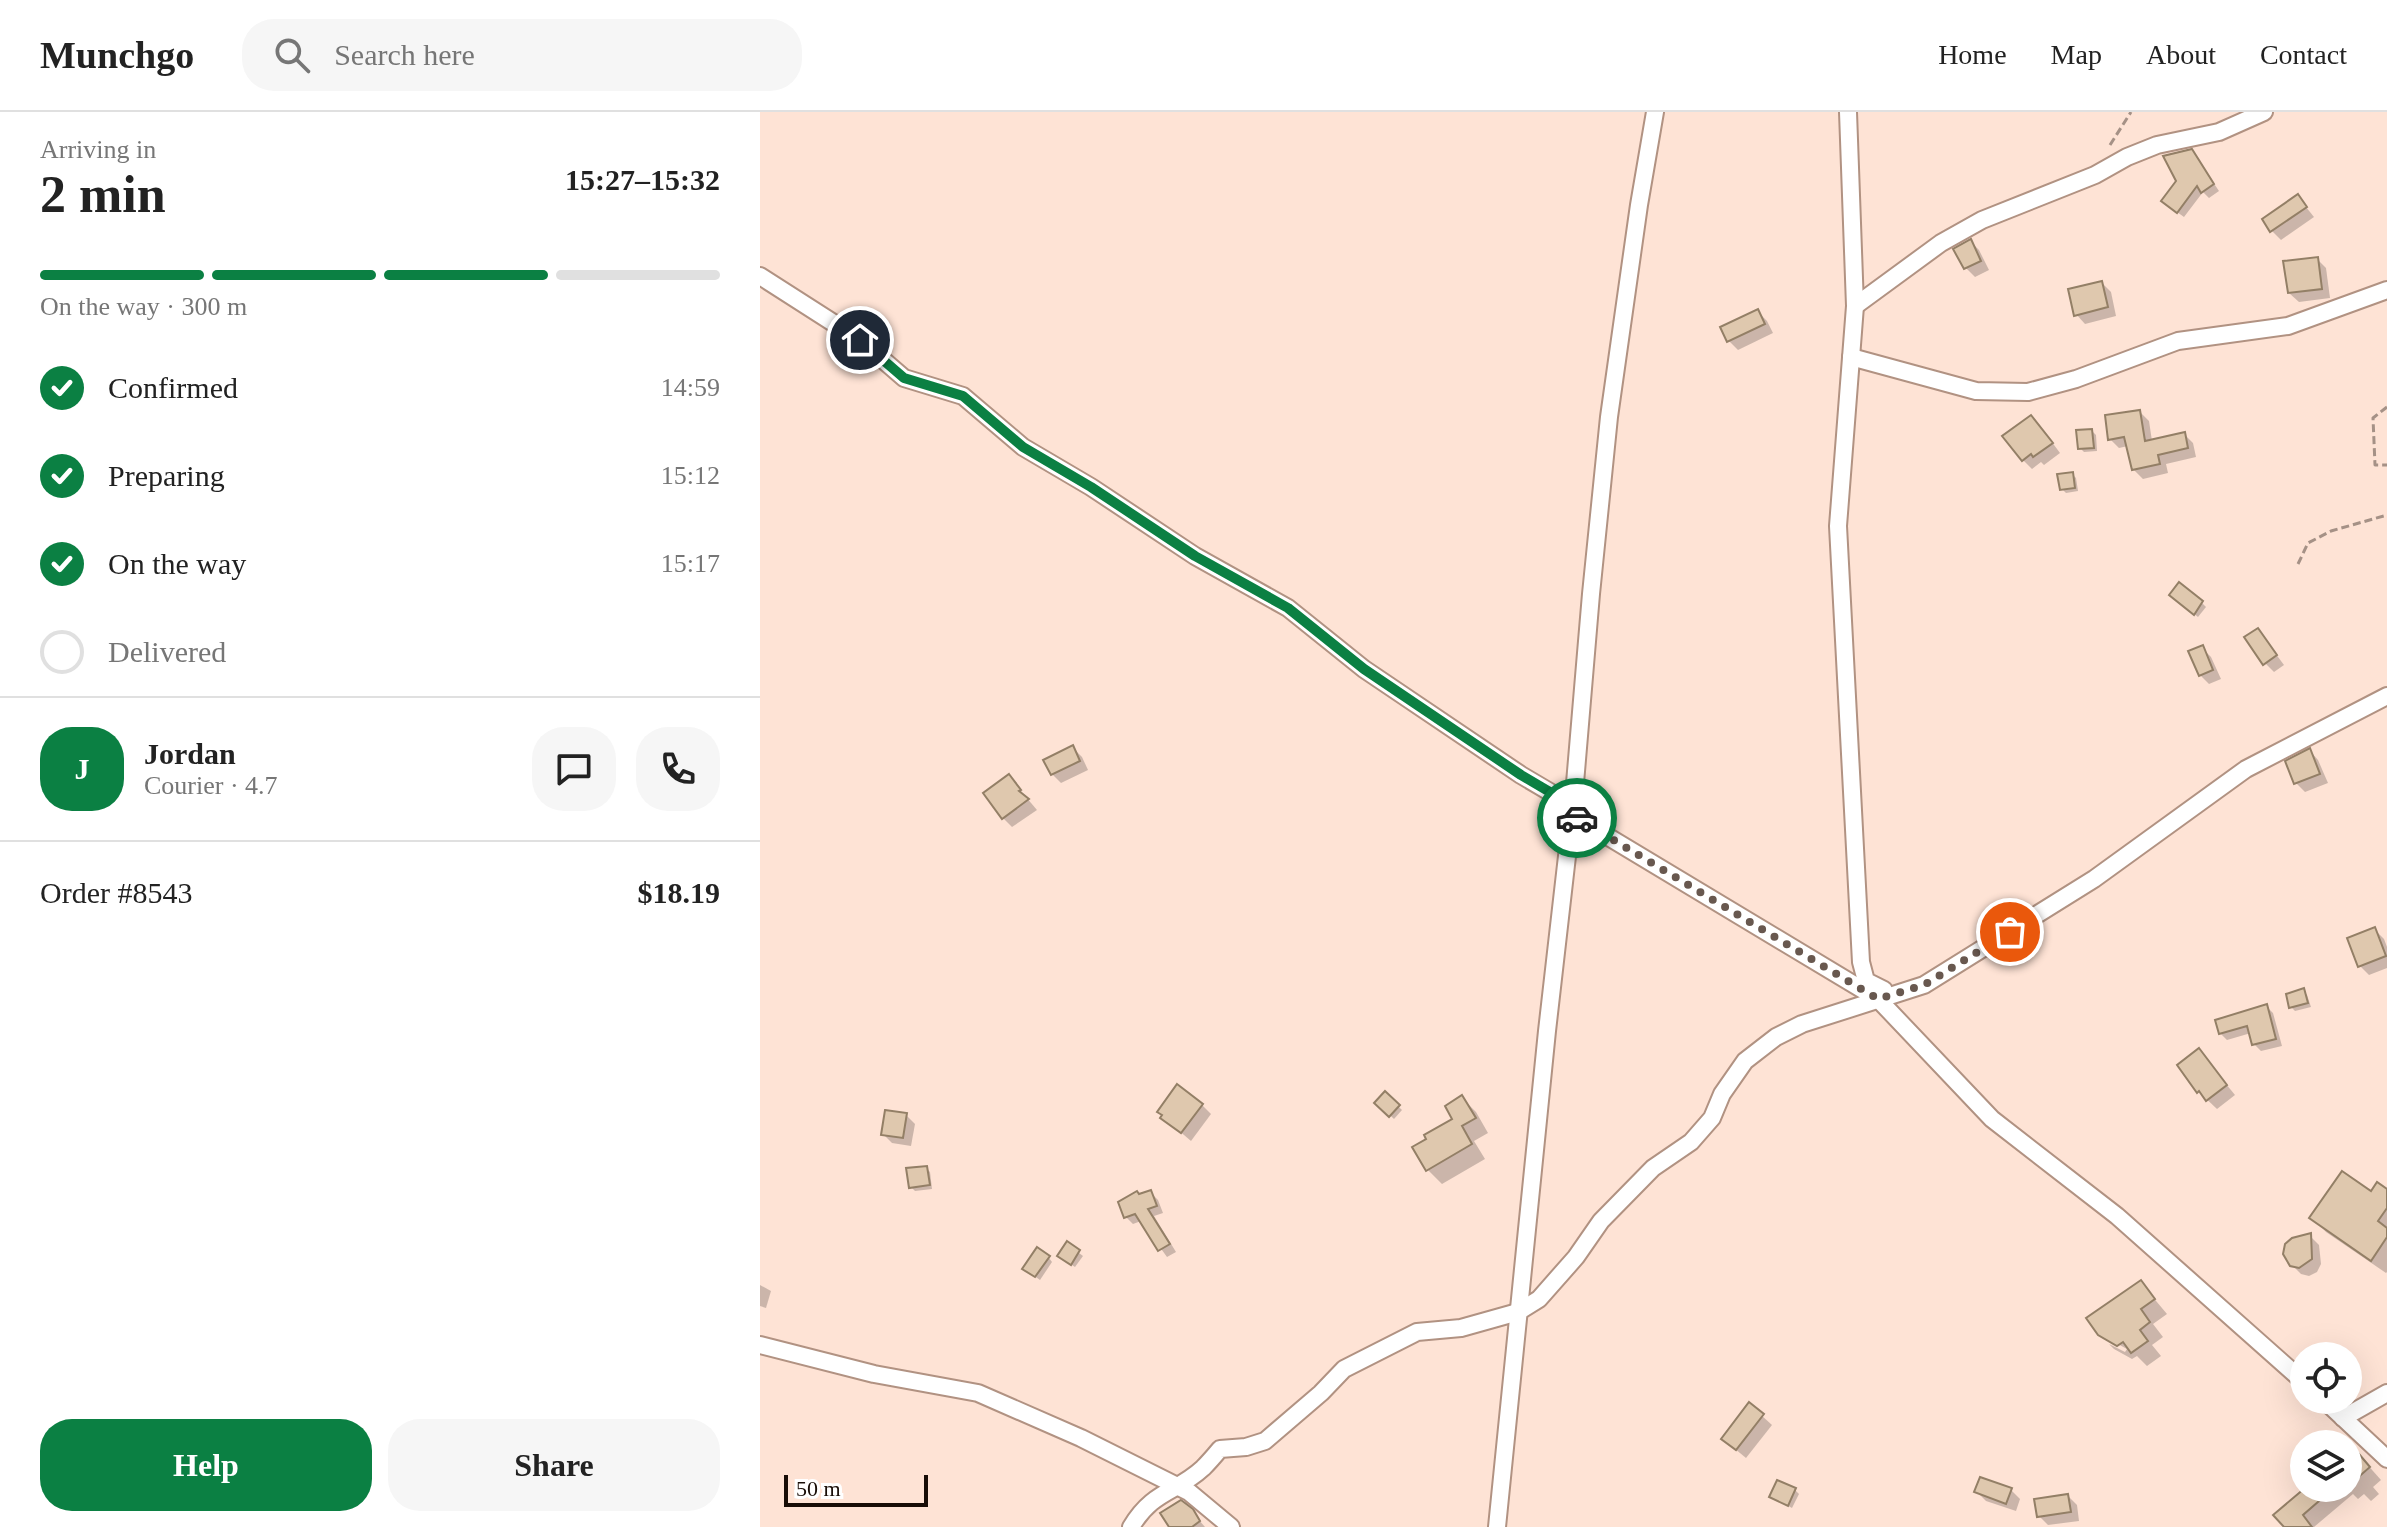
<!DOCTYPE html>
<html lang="en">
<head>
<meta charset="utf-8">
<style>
  :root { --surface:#fff; --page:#f6f6f6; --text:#222; --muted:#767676; --line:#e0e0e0; --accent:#0b8043 }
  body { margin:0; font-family:Georgia,serif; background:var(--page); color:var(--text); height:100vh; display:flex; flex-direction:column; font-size:30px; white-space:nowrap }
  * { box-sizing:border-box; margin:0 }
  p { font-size:26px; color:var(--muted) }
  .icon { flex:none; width:44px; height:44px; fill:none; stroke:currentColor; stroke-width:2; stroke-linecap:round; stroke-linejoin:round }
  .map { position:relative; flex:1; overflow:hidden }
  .details { display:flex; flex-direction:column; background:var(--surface); width:760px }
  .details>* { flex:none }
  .tools { position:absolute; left:1530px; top:1230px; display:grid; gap:16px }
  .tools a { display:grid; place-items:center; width:72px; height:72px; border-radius:50%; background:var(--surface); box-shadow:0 8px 32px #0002; font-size:40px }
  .scale { position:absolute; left:24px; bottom:20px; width:144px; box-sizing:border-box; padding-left:8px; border:4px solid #180d07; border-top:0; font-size:22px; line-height:28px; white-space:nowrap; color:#180d07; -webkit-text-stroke:6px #fff; paint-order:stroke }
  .pin { position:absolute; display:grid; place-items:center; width:68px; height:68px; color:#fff; margin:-34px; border:4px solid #fff; border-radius:50%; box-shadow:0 2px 8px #0007 }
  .courier { position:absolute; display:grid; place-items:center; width:80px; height:80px; margin:-40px; border:6px solid #0b8043; border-radius:50%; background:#fff; color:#222; box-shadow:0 2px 10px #0007 }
  .headline em { font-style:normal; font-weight:800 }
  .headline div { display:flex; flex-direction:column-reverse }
  .headline { display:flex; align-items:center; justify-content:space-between; height:136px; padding:0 40px }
  h1 { font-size:52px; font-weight:800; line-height:60px }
  .bar { display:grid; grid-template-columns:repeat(4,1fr); gap:12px 8px; align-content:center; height:96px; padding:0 40px }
  .bar i { height:10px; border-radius:6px; background:var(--line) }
  .bar .on { background:var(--accent) }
  .bar p { grid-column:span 4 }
  .line { display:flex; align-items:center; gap:20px; padding:0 40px; border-top:2px solid var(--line) }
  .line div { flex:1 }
  .round { display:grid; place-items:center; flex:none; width:84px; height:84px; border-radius:32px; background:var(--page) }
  ol { padding:0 40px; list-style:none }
  li { display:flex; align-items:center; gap:24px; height:88px }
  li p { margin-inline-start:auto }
  li .icon { padding:8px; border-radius:50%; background:var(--accent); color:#fff; stroke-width:4 }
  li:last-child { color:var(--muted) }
  li i { width:44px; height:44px; border:4px solid var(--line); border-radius:50% }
  .button { display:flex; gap:16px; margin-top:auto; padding:16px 40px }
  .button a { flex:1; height:92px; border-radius:32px; background:var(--accent); color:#fff; font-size:32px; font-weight:800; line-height:92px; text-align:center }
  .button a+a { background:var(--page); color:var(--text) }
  header { display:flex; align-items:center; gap:48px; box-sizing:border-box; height:112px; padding:0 40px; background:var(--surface); border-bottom:2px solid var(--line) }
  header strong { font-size:38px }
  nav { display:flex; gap:44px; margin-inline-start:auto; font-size:28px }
  .search { width:560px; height:72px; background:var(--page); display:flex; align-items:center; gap:20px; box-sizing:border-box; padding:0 28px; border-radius:32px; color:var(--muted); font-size:30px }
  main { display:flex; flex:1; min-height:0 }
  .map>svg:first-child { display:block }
  .shadow { fill:#0003 }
  .building { fill:#dfc8ae; stroke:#937f66; stroke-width:2 }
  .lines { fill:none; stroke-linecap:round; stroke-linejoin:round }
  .street-casing { stroke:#b19282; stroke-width:20 }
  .path { stroke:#a59186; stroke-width:3; stroke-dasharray:8 4; stroke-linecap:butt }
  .street { stroke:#fff; stroke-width:16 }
  .done { stroke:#68584f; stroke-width:8; stroke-dasharray:0 14.4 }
  .route { stroke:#0b8043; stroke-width:10 }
</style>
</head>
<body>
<header>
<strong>Munchgo</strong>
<div class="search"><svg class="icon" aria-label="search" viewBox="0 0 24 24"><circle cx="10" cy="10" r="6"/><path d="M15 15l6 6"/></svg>Search here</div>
<nav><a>Home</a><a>Map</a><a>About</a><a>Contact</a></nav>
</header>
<main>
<section class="details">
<div class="headline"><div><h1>2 min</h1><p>Arriving in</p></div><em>15:27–15:32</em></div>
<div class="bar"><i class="on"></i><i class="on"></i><i class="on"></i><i></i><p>On the way · 300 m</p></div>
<ol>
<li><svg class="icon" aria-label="check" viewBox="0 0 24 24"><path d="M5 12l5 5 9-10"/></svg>Confirmed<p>14:59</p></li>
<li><svg class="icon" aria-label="check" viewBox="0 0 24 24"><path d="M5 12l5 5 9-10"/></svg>Preparing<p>15:12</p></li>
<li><svg class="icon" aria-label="check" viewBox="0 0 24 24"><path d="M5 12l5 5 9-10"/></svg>On the way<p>15:17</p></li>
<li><i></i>Delivered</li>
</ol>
<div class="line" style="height:144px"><b class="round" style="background:var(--accent);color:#fff">J</b><div><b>Jordan</b><p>Courier · 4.7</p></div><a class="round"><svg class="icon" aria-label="chat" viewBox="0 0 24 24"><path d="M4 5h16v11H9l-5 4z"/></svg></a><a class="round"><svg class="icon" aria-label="phone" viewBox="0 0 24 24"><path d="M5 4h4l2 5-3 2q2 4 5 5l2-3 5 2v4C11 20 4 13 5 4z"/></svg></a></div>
<div class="line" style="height:104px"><div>Order #8543</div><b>$18.19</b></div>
<div class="button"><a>Help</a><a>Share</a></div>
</section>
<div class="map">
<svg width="1627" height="1415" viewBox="0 0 1627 1415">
  <rect width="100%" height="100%" fill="#fee3d5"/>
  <g class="shadow">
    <path d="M1432,39L1459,79L1449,86L1443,80L1424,105L1410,95Z"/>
    <path d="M1538,85L1554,105L1521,128L1512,119Z"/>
    <path d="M1210,129L1219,138L1229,158L1215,165L1206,156Z"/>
    <path d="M1557,147L1566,156L1570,186L1539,190L1529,181Z"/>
    <path d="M1342,171L1351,180L1356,204L1325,212L1316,202Z"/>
    <path d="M998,200L1007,209L1013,221L978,238L969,229Z"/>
    <path d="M1380,300L1389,309L1392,329L1424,322L1433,331L1436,345L1406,352L1408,361L1383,367L1373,357L1368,334L1359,336L1350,327Z"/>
    <path d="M1280,314L1300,341L1284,353L1281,350L1272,357L1263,348Z"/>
    <path d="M1332,319L1336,323L1337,339L1324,340L1320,336Z"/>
    <path d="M1312,362L1316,366L1318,379L1306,381L1302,377Z"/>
    <path d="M1415,487L1442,491L1446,495L1438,505Z"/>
    <path d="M1498,518L1524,553L1514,560L1505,551Z"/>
    <path d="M1442,536L1451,545L1461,567L1449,572L1440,563Z"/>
    <path d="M313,636L322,645L328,658L301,671L292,662Z"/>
    <path d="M1550,639L1558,648L1568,671L1545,680L1536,671L1528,650Z"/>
    <path d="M249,665L277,698L252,715L243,706Z"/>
    <path d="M1615,818L1624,827L1627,835V856L1609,863L1600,854Z"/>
    <path d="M1544,879L1547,883L1551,895L1535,899L1531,895Z"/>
    <path d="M1506,894L1513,901L1522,934L1501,939L1494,932L1491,921L1467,928L1460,921Z"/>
    <path d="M1439,939L1475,983L1457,997L1438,979Z"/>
    <path d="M625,982L642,998L634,1007L617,991Z"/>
    <path d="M702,986L716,1000L728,1021L714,1029L725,1047L682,1072L668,1058L695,1007Z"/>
    <path d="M442,993L451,1002L431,1029L403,1005Z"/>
    <path d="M146,1003L155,1012L151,1034L132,1031L123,1022Z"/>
    <path d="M166,1056L170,1060L172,1077L155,1079L151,1075Z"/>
    <path d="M390,1080L398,1088L403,1101L394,1104L416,1140L407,1145L381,1109L373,1112L366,1105L380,1084Z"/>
    <path d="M1627,1080V1160L1626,1161L1566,1120L1552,1105L1611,1082Z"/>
    <path d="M1550,1124L1559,1133L1561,1152L1557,1160L1549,1164L1541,1162L1531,1152Z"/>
    <path d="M307,1132L323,1144L315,1155L303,1147Z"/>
    <path d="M289,1146L292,1150L280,1168L269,1160Z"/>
    <path d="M1381,1171L1407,1202L1393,1212L1403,1225L1392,1233L1401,1244L1387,1254L1377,1244L1372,1247L1354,1237L1349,1232L1365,1240L1367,1237L1343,1224Z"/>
    <path d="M0,1173L11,1179L6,1196L0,1194Z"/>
    <path d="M990,1293L1012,1313L986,1346L963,1327Z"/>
    <path d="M1588,1343L1605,1350L1621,1368L1613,1375L1619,1382L1611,1389L1604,1382L1598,1387L1593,1382L1554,1415H1525L1548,1376H1588Z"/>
    <path d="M1035,1378L1039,1382L1032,1396L1012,1385Z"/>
    <path d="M1251,1378L1260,1387L1256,1399L1226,1389L1217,1380Z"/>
    <path d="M1308,1384L1317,1393L1319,1409L1288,1413L1279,1404Z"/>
    <path d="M431,1399L445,1415H412Z"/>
  </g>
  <g class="building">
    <path d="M1432,37L1454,72L1441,81L1437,74L1417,101L1401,89L1416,69L1403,44Z"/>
    <path d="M1538,82L1547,95L1510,120L1502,107Z"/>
    <path d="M1211,127L1221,149L1204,157L1193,137Z"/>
    <path d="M1558,145L1562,177L1528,181L1523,149Z"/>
    <path d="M1342,169L1348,195L1314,204L1308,177Z"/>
    <path d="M998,197L1005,212L967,230L960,215Z"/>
    <path d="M1380,298L1385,329L1425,320L1428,336L1398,343L1400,352L1372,358L1364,325L1348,328L1345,303Z"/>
    <path d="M1271,303L1293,331L1273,345L1271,342L1262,349L1242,324Z"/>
    <path d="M1332,317L1334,336L1318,337L1316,318Z"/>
    <path d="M1313,360L1315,376L1300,378L1297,362Z"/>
    <path d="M1419,470L1443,489L1434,503L1409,483Z"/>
    <path d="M1498,516L1517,543L1503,553L1484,525Z"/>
    <path d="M1443,533L1453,558L1439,564L1428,539Z"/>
    <path d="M313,633L320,649L291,663L283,648Z"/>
    <path d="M1550,636L1560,662L1534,672L1525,649Z"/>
    <path d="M249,662L261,678L259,679L269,687L242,707L223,681Z"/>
    <path d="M1615,815L1626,844L1598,855L1587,826Z"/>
    <path d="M1544,876L1548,891L1529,896L1526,882Z"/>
    <path d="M1507,892L1516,927L1492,933L1487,914L1459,922L1455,908Z"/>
    <path d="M1439,936L1467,973L1446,989L1439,979L1437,981L1417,953Z"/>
    <path d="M417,972L443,992L421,1021L400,1006L402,1003L397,1000Z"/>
    <path d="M625,979L640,993L629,1005L614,991Z"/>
    <path d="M702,983L716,1006L702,1014L712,1032L666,1059L652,1035L666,1027L664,1023L692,1007L685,994Z"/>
    <path d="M125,998L147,1001L143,1026L121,1023Z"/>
    <path d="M167,1054L170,1073L149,1076L146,1056Z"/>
    <path d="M1582,1059L1611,1079L1617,1070L1627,1077V1096L1618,1109L1627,1116V1125L1611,1149L1549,1106Z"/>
    <path d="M391,1078L397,1094L388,1097L410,1132L398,1139L375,1102L364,1106L358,1090L377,1079L379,1082Z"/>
    <path d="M1551,1121L1552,1147L1539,1156L1530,1154L1523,1142L1525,1132L1532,1126Z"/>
    <path d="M307,1129L320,1138L311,1153L297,1144Z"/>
    <path d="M277,1135L290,1144L275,1165L262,1157Z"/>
    <path d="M1381,1168L1395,1187L1381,1197L1390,1210L1380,1218L1388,1229L1371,1241L1363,1230L1357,1234L1338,1223L1326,1206Z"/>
    <path d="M989,1290L1004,1302L976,1338L961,1327Z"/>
    <path d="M1588,1329L1610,1355L1588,1374Z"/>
    <path d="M1220,1365L1252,1376L1246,1392L1214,1380Z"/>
    <path d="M1017,1368L1036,1376L1028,1394L1009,1385Z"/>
    <path d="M1545,1376H1574L1543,1403L1552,1415H1524L1513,1403Z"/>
    <path d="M1308,1382L1311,1400L1277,1405L1274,1387Z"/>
    <path d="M421,1388L433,1397L440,1409L432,1415H409L400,1401Z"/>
  </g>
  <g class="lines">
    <defs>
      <g id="street">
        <path d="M1088,0L1095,194L1078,414L1101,850L1106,869L1124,878"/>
        <path d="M0,164L100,228L144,266L203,284L263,335L331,375L435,444L528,496L604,557L761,663L800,686L814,683"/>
        <path d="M1095,194L1181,131L1222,108L1335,63L1367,45L1397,33L1459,20L1504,0"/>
        <path d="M1091,245L1216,279L1268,280L1316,267L1418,229L1528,214L1627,178"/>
        <path d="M812,703L1118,887L1232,1007L1357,1104L1544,1270"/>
        <path d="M0,1233L114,1262L218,1281L321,1326L429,1380L471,1415"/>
        <path d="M1564,1288L1627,1347"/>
        <path d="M1583,1306L1627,1281"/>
        <path d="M371,1415C393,1378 416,1381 443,1356C449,1350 455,1343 460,1337L486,1335L505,1329L561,1281L584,1257L657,1220L701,1216L758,1200L779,1187L816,1145L841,1109L893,1056L931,1030L952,1006L962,982L985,949L1016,925L1042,912L1164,873L1334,767L1486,657L1627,584"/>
        <path d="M737,1415L787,919L814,683L831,482L849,305L879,93L895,0"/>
      </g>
    </defs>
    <use href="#street" class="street-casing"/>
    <g class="path">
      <path d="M1350,33L1371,0"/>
      <path d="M1627,295L1613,306L1615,353H1627"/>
      <path d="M1538,452L1548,431L1571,419L1627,403"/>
    </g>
    <use href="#street" class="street"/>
  </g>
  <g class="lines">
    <path class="done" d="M817,706L1118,887L1164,873L1250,820"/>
    <path class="route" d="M100,228L144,266L203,284L263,335L331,375L435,444L528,496L604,557L761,663L800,686L814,683L812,703L817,706"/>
  </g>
</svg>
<div class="tools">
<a><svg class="icon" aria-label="locate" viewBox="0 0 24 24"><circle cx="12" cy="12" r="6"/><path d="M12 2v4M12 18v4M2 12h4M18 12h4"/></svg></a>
<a><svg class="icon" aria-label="layers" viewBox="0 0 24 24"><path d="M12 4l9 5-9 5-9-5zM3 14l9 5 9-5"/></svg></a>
</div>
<div class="scale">50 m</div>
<div class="pin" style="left:1250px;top:820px;background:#ea580c"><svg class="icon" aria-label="bag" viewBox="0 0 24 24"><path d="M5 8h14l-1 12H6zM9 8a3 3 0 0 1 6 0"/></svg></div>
<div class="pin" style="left:100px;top:228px;background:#1f2937"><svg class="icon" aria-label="home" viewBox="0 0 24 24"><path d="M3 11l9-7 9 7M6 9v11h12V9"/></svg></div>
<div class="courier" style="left:817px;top:706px"><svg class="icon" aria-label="car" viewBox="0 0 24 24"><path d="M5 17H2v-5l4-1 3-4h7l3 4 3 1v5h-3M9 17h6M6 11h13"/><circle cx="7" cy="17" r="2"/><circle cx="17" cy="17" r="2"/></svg></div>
</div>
</main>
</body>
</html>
